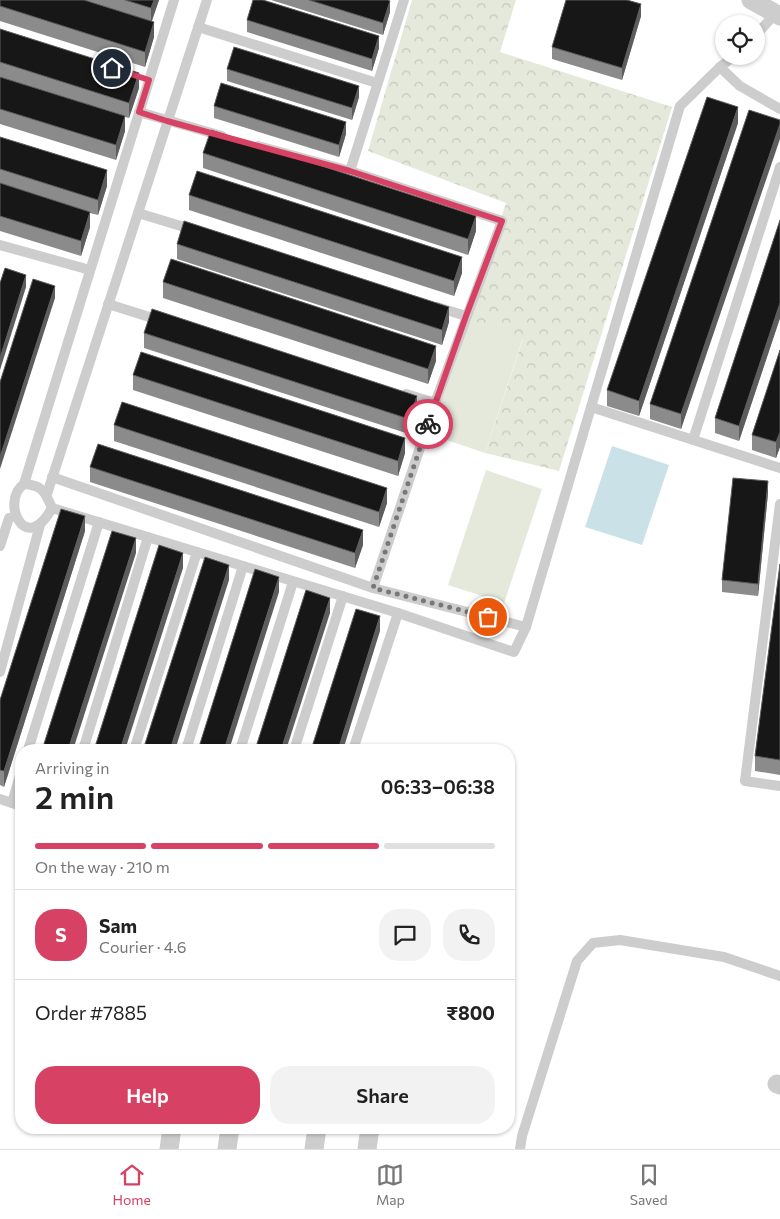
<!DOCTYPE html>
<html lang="en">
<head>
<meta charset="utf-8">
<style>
  :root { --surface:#fff; --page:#f2f2f2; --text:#222; --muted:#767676; --line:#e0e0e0; --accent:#d74264 }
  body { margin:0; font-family:Commissioner,sans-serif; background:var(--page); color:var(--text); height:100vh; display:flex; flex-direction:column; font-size:19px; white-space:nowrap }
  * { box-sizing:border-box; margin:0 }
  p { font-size:16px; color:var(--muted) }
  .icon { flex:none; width:28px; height:28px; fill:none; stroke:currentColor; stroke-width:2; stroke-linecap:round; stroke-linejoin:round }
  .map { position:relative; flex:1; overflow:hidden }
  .details { position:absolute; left:15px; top:744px; width:500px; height:390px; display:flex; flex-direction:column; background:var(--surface); border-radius:20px; box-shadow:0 1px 4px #0004 }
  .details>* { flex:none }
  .controls { position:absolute; left:715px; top:15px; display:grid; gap:10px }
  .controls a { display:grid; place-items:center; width:50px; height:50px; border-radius:50%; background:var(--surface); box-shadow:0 1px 4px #0004; font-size:25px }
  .pin { position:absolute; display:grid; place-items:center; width:42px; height:42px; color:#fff; margin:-21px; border:2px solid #fff; border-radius:50%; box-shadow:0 1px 5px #0007 }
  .courier { position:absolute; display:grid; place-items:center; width:50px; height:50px; margin:-25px; border:4px solid #d74264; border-radius:50%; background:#fff; color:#222; box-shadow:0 1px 6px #0007 }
  .summary em { font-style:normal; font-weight:600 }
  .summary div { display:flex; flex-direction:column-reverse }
  .summary { display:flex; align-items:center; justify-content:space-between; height:85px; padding:0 20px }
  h1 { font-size:32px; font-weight:600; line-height:38px }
  .bar { display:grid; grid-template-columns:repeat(4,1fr); gap:8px 5px; align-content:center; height:60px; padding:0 20px }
  .bar i { height:6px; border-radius:4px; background:var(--line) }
  .bar .active { background:var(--accent) }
  .bar p { grid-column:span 4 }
  .line { display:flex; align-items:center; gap:12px; padding:0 20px; border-top:1px solid var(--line) }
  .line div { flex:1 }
  .round { display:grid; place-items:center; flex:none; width:52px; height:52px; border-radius:20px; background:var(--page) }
  .button { display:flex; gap:10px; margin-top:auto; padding:10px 20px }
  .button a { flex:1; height:58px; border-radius:20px; background:var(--accent); color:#fff; font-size:20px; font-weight:600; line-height:58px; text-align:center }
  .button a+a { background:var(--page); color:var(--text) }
  .menu { display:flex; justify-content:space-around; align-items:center; height:70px; border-top:1px solid var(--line); background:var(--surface); font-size:14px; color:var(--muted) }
  .menu a { display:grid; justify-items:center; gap:2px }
  .menu .active { color:var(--accent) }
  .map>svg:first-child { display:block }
  .green { fill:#e5e9dc }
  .forest { fill:url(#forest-crowns) }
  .water { fill:#cae1e8 }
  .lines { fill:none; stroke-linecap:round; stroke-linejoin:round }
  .service { stroke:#cdcdcd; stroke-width:10 }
  .minor { stroke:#cdcdcd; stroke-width:19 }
  .wall { fill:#8b8b8b }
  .shaded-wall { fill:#5d5d5d }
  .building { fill:#171717; stroke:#5d5d5d }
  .done { stroke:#787878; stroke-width:5; stroke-dasharray:0 9 }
  .route { stroke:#d74264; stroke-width:6 }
</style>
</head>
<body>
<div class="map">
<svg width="780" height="1149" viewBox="0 0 780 1149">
  <defs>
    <pattern id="forest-crowns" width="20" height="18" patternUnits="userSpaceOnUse" patternTransform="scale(1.25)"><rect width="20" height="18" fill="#e5e9dc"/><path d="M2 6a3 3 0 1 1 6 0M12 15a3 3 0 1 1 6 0" fill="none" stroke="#c5c8bd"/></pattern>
  </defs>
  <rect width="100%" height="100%" fill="#fff"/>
  <g class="green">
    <path d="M467,320L523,338L485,453L429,434Z"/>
    <path d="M486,470L542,489L504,603L448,585Z"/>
  </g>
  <path class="forest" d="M412,0H516L500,52L672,107L559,471L485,453L523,339L467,320L506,203L368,151Z"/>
  <path class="water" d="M612,446L669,465L642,545L585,527Z"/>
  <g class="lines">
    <g class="service">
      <path d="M198,27L377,83"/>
      <path d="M756,35L776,13"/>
      <path d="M720,67L740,86L780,109"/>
      <path d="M139,112L222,136"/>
      <path d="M350,171L404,0"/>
      <path d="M138,213L194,230"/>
      <path d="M0,245L90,270"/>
      <path d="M108,304L162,321"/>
      <path d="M437,307L466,316"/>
      <path d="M406,394L435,403"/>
      <path d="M591,407L780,468"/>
      <path d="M693,440L780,167"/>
      <path d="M52,477L373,588L435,403L502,221L350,171L258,146"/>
      <path d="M24,484L174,0"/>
      <path d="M24,484C43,485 45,492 52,508C25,557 0,501 24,484Z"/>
      <path d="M47,494L207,0"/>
      <path d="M780,504L745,781L780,786"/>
      <path d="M52,508L398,613L514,652L526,627L680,106L720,67L734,56"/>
      <path d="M0,546L9,518"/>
      <path d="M373,588L526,627"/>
      <path d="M0,672L40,525"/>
      <path d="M28,750L99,522"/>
      <path d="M83,750L148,537"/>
      <path d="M134,750L197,552"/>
      <path d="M186,750L243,566"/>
      <path d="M240,750L293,582"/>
      <path d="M294,750L343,596"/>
      <path d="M353,750L398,613"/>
      <path d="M0,799L21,806"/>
      <path d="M12,803L21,772"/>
      <path d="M520,1149L522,1136L577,961L593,943L620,940L724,957L780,976"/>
    </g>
    <g class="minor">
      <path d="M751,0L780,16"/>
      <path d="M777,1084L780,1085"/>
      <path d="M169,1149L172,1128"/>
      <path d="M227,1149L230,1128"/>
      <path d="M314,1149L317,1128"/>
      <path d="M367,1149L370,1128"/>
    </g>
  </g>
  <g class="wall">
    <path d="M0,0H159L152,21L154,37L145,67L0,21Z"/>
    <path d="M271,0H388L390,12L383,35Z"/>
    <path d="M641,16L622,80L552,59V47Z"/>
    <path d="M247,20L379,48L372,71L247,32Z"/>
    <path d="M0,29L139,88L129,118L125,117V131L116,160L0,124Z"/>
    <path d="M227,69L359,97L352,120L227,81Z"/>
    <path d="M214,106L346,134L339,157L214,118Z"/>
    <path d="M780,120L681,429L650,419V404Z"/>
    <path d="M738,123L639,416L607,406V390Z"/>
    <path d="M0,137L107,186L98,215L90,213V227L81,256L0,231Z"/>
    <path d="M203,153L476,231L468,255L203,168Z"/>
    <path d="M189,195L462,273L454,296L189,210Z"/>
    <path d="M780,220V318L739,441L715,433V418Z"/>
    <path d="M177,244L449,322L442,345L177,259Z"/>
    <path d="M163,282L436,361L428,384L163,298Z"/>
    <path d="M144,333L417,411L409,434L144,348Z"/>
    <path d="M780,350V447L776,458L752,450V435Z"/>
    <path d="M133,375L405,453L398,476L133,390Z"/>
    <path d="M114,425L387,503L379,527L114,441Z"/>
    <path d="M90,467L363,545L355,568L90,482Z"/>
    <path d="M768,493L758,596L722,592V580Z"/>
    <path d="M85,531L4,787L0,785V700Z"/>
    <path d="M780,564V775L755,771V756Z"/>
  </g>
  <g class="shaded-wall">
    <path d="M154,0H159L151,23V8Z"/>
    <path d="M390,1V12L383,35V23Z"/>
    <path d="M641,4V16L622,80V68Z"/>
    <path d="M154,22V37L145,67V52Z"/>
    <path d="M379,36V48L372,71V59Z"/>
    <path d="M139,73V88L129,118V103Z"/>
    <path d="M359,86V97L352,120V108Z"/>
    <path d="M738,107V123L639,416V401Z"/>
    <path d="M125,116V131L116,160V145Z"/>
    <path d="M346,122V134L339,157V145Z"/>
    <path d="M780,124V139L681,429V414Z"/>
    <path d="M107,170V186L98,215V200Z"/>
    <path d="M90,212V227L81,256V241Z"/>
    <path d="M476,216V231L468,255V239Z"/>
    <path d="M462,257V273L454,296V281Z"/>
    <path d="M26,275V287L0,370V358Z"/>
    <path d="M55,286V298L0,469V457Z"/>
    <path d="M780,303V318L739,441V426Z"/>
    <path d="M449,307V322L442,345V330Z"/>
    <path d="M436,346V361L428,384V369Z"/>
    <path d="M417,396V411L409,434V419Z"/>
    <path d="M780,432V447L776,458V442Z"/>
    <path d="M405,438V453L398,476V461Z"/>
    <path d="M768,481V493L758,596V584Z"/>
    <path d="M387,488V503L379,527V512Z"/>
    <path d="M85,516V531L4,787V771Z"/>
    <path d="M363,530V545L355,568V553Z"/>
    <path d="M136,538V553L73,750H68Z"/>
    <path d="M183,553V568L125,750H120Z"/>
    <path d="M229,565V580L175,750H170Z"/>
    <path d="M279,577V592L229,750H224Z"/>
    <path d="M330,598V613L286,750H281Z"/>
    <path d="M380,616V631L343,750H338Z"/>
  </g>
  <g class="building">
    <path d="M0,0H84L154,22L145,52L0,6Z"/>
    <path d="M125,0H154L151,8Z"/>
    <path d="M253,0H263L379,36L372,59L247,20Z"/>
    <path d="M309,0H388L390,1L383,23Z"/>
    <path d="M566,0H627L641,4L622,68L552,47Z"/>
    <path d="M0,29L139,73L129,103L0,62Z"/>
    <path d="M234,47L359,86L352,108L227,69Z"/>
    <path d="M0,77L125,116L116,145L0,109Z"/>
    <path d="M221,83L346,122L339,145L214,106Z"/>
    <path d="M707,97L738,107L639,401L607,390Z"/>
    <path d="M749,110L780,120V124L681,414L650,404Z"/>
    <path d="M211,130L476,216L468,239L203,153Z"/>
    <path d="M0,137L107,170L98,200L0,169Z"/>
    <path d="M197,171L462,257L454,281L189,195Z"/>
    <path d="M0,183L90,212L81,241L0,216Z"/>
    <path d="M780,220V303L739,426L715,418Z"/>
    <path d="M184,221L449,307L442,330L177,244Z"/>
    <path d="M171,259L436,346L428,369L163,282Z"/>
    <path d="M5,268L26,275L0,358V283Z"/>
    <path d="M33,279L55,286L0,457V382Z"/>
    <path d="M152,309L417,396L409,419L144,333Z"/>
    <path d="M780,350V432L776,442L752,435Z"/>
    <path d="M141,352L405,438L398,461L133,375Z"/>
    <path d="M122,402L387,488L379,512L114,425Z"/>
    <path d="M98,444L363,530L355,553L90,467Z"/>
    <path d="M733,478L768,481L758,584L722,580Z"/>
    <path d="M61,509L85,516L4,771L0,770V700Z"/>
    <path d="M112,531L136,538L68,750H42Z"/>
    <path d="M159,545L183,553L120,750H94Z"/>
    <path d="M205,557L229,565L170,750H143Z"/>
    <path d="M780,564V760L755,756Z"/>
    <path d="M255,569L279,577L224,750H198Z"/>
    <path d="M306,590L330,598L281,750H255Z"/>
    <path d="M356,609L380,616L338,750H311Z"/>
  </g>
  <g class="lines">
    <path class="done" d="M428,424L373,588L488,617"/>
    <path class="route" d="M112,68L149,80L139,112L167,121L350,171L502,221L466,316L428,424"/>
  </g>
</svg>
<div class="controls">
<a><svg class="icon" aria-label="locate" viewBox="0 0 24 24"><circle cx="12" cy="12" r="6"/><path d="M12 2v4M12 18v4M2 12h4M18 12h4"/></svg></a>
</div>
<div class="pin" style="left:488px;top:617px;background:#ea580c"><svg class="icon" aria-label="bag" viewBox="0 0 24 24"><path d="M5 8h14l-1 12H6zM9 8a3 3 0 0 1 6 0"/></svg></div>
<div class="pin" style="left:112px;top:68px;background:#1f2937"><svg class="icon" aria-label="home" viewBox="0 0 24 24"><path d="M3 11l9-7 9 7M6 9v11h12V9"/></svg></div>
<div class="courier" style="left:428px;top:424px"><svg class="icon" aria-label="bike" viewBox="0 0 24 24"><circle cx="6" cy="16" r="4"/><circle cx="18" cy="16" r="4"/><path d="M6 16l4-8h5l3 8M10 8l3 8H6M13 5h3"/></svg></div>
<section class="details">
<div class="summary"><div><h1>2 min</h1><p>Arriving in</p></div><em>06:33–06:38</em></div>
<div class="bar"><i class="active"></i><i class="active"></i><i class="active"></i><i></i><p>On the way · 210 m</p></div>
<div class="line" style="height:90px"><b class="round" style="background:var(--accent);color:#fff">S</b><div><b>Sam</b><p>Courier · 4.6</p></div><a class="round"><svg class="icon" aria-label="chat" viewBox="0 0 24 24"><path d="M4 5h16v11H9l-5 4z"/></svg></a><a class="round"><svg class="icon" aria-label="phone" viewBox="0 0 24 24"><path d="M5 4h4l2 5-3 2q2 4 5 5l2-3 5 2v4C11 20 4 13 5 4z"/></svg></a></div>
<div class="line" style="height:65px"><div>Order #7885</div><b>₹800</b></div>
<div class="button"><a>Help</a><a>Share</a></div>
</section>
</div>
<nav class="menu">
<a class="active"><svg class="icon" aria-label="home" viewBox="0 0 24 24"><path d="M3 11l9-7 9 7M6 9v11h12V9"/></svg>Home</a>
<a><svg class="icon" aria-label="map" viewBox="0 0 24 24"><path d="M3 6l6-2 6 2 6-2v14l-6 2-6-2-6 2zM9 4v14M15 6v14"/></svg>Map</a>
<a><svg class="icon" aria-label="saved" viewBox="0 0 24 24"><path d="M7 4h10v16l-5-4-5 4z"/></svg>Saved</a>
</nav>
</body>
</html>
